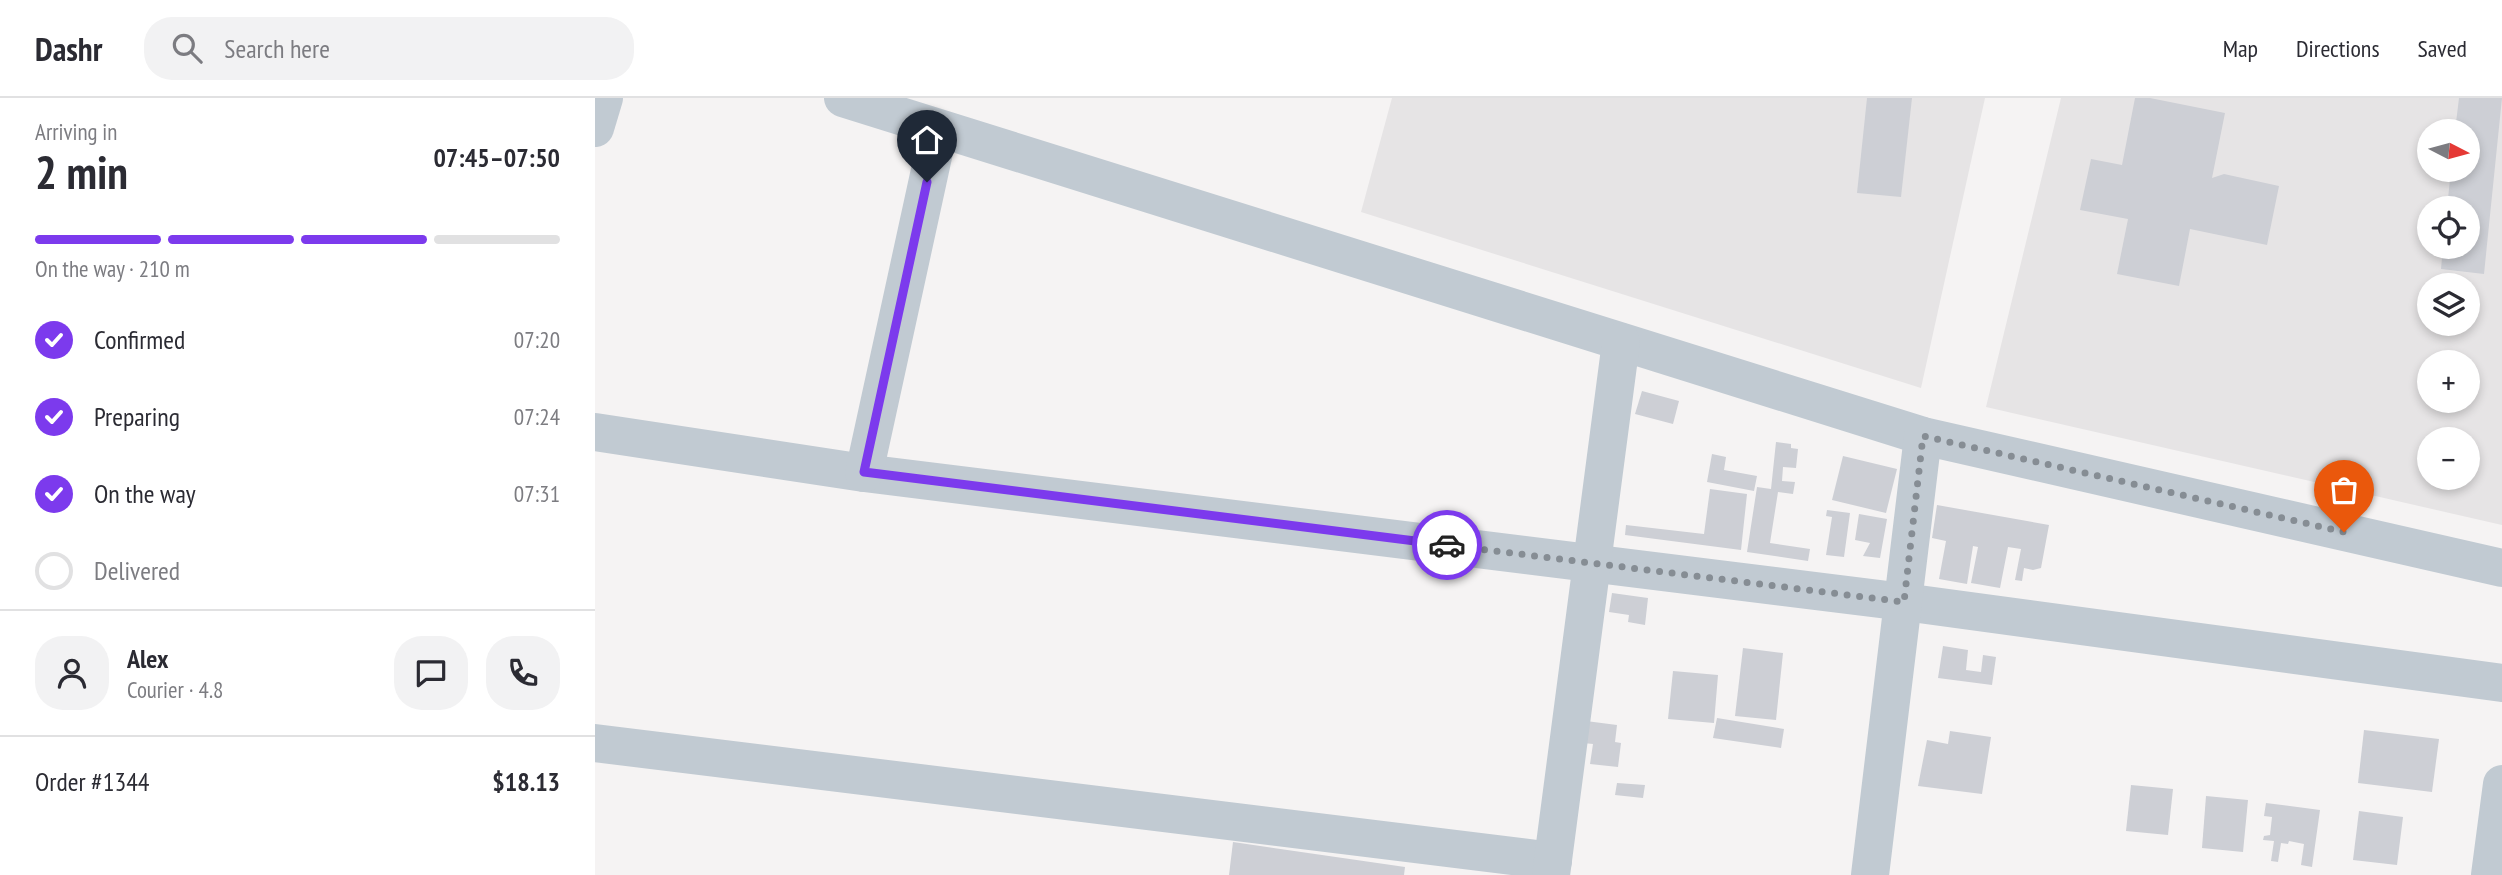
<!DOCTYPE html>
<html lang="en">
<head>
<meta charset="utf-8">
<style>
  :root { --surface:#fff; --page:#f2f2f3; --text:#2b2b33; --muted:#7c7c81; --line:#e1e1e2; --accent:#7c3aed }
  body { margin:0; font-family:"PT Sans Narrow",sans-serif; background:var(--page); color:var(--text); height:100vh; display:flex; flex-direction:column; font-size:26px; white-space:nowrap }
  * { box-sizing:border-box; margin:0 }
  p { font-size:23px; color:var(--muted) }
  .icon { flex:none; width:38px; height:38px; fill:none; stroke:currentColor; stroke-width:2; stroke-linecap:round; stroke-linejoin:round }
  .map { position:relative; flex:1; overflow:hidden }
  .sheet { display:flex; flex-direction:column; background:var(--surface); width:595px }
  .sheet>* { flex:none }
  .needle { width:46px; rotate:96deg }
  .fabs { position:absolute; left:1822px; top:21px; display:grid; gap:14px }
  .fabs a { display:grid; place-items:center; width:63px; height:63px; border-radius:50%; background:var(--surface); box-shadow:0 4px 10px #0003; font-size:35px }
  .pin { position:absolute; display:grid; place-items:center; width:60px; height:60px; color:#fff; margin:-72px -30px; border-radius:50% 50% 50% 0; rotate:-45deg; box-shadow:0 0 7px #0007 }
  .pin .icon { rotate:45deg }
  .courier { position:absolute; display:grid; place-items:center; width:70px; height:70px; margin:-35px; border:5px solid #7c3aed; border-radius:50%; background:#fff; color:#222; box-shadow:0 2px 9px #0007 }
  .head em { font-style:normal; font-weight:700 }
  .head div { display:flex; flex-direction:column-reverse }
  .head { display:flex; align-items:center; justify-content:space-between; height:119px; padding:0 35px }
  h1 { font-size:46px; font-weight:700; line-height:52px }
  .bar { display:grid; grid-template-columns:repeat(4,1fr); gap:10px 7px; align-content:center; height:84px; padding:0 35px }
  .bar i { height:9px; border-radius:5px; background:var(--line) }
  .bar .active { background:var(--accent) }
  .bar p { grid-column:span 4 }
  .line { display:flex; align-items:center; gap:18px; padding:0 35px; border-top:2px solid var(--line) }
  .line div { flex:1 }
  .round { display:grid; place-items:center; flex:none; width:74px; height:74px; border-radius:28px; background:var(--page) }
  ol { padding:0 35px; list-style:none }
  li { display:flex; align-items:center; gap:21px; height:77px }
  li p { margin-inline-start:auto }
  li .icon { padding:7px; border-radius:50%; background:var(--accent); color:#fff; stroke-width:4 }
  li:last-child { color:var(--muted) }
  li i { width:38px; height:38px; border:4px solid var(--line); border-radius:50% }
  header { display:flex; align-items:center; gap:42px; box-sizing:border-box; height:98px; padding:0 35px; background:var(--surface); border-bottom:2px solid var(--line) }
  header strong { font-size:33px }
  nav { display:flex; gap:38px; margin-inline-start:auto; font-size:24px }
  .search { width:490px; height:63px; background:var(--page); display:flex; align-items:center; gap:18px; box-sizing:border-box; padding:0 24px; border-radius:28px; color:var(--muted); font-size:26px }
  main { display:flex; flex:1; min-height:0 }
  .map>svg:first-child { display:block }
  .education { fill:#e6e4e5; fill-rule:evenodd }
  .building { fill:#cdcfd5 }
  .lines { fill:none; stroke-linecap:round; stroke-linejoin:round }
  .minor { stroke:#c1cad2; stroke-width:38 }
  .done { stroke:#868d94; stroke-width:7; stroke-dasharray:0 12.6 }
  .route { stroke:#7c3aed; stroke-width:9 }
</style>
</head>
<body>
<header>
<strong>Dashr</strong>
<div class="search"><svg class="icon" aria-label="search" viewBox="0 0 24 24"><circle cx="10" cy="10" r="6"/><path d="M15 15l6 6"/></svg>Search here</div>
<nav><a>Map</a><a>Directions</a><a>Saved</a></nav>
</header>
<main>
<section class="sheet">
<div class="head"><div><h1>2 min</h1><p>Arriving in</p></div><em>07:45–07:50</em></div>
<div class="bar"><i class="active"></i><i class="active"></i><i class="active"></i><i></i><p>On the way · 210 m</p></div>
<ol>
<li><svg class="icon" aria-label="check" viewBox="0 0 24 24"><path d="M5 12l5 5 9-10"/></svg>Confirmed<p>07:20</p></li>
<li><svg class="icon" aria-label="check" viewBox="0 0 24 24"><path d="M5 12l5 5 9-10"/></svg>Preparing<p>07:24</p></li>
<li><svg class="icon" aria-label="check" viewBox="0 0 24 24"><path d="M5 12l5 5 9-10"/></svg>On the way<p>07:31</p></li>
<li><i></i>Delivered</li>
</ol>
<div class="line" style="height:126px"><a class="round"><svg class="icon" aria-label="person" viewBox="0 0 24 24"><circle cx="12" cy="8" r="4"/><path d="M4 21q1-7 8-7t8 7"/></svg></a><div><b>Alex</b><p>Courier · 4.8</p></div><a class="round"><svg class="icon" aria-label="chat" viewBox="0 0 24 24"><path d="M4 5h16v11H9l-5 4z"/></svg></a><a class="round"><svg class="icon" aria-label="phone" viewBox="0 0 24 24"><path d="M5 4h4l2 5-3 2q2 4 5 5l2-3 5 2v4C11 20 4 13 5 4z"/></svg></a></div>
<div class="line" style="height:91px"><div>Order #1344</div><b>$18.13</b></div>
</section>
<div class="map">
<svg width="1907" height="777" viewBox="0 0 1907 777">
  <rect width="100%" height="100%" fill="#f5f3f3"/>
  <g class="education">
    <path d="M797,0H1390L1326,290L766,114Z"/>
    <path d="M1466,0H1907V427L1391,309ZM1834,33H1872V72H1834ZM1834,110H1872V149H1834ZM1834,187H1872V226H1834ZM1834,264H1872V303H1834ZM1834,341H1872V380H1834Z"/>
  </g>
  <g class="building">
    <path d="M1272,0H1317L1306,99L1262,95Z"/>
    <path d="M1540,0H1555L1630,15L1617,80L1629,76L1684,88L1672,147L1595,131L1584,188L1522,176L1533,121L1485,112L1496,61L1527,67Z"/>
    <path d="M1864,0H1907L1889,176L1846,171L1848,149H1872V110H1852L1856,72H1872V33H1860Z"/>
    <path d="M1047,293L1084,303L1078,326L1040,316Z"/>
    <path d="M1181,344L1196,346V350L1203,351L1201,370L1188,369L1187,383L1200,384L1198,396L1183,394L1175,445L1215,451L1213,463L1152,454L1162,389L1176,391Z"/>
    <path d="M1117,356L1131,359L1129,372L1162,378L1159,393L1112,384Z"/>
    <path d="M1248,358L1302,371L1291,415L1237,402Z"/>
    <path d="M1115,391L1152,396L1146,452L1030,437L1031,427L1109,436Z"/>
    <path d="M1342,407L1454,427L1446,470L1438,472L1429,470L1427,483L1420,482L1426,451L1413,449L1405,490L1376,485L1383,449L1378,448L1372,486L1344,481L1351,443L1337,440Z"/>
    <path d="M1232,412L1255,415L1249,459L1231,457L1237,419L1231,418Z"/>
    <path d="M1264,416L1292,421L1285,460L1268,458L1275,445L1260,442Z"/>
    <path d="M1017,495L1053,500L1050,527L1033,524L1034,517L1014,514Z"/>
    <path d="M1348,548L1373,552L1371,572L1386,574L1388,557L1401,559L1397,587L1343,580Z"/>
    <path d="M1148,550L1188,555L1181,622L1140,618Z"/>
    <path d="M1078,573L1123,577L1119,625L1073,621Z"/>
    <path d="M1122,620L1189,631L1186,650L1118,640Z"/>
    <path d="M991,623L1022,627L1020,644L1026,645L1023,669L995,666L998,646L988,645Z"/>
    <path d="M1769,632L1844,641L1837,694L1763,685Z"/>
    <path d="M1355,633L1396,639L1387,696L1323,688L1332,642L1353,646Z"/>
    <path d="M1022,685L1050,687L1048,700L1020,697Z"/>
    <path d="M1536,687L1578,691L1573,737L1531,733Z"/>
    <path d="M1611,698L1653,702L1648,754L1607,750Z"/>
    <path d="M1671,705L1725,712L1717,769L1706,767L1709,746L1694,743L1693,746L1686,745L1683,764L1676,763L1679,743L1668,742L1669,738L1675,737L1677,719L1669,718Z"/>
    <path d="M1764,713L1808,719L1802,767L1758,762Z"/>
    <path d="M638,744L810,769L809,777H634Z"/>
  </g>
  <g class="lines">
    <g class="minor">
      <path d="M248,0L1328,338L1907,470"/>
      <path d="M0,30L9,0"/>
      <path d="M0,334L269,375L1309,504L1907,585"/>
      <path d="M269,375L344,31"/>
      <path d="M0,645L958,763"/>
      <path d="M956,777L1026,244"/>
      <path d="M1275,777L1328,338"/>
      <path d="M1895,777L1907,686"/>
    </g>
  </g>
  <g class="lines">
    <path class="done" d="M852,447L1309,504L1328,338L1749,434"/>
    <path class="route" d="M332,84L269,374L852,447"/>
  </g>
</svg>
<div class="fabs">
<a><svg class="needle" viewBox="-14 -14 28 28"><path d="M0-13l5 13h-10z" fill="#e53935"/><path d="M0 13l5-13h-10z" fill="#7c7c81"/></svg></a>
<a><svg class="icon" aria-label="locate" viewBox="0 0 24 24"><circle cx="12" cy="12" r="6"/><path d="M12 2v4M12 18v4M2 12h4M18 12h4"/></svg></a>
<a><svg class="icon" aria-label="layers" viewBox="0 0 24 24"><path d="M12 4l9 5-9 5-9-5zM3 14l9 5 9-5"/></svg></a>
<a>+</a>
<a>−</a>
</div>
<div class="pin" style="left:1749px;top:434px;background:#ea580c"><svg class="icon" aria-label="bag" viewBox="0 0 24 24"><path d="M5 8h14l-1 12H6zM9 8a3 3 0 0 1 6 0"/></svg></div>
<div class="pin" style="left:332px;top:84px;background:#1f2937"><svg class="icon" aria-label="home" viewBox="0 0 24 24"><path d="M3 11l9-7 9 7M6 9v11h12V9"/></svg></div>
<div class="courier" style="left:852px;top:447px"><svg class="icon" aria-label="car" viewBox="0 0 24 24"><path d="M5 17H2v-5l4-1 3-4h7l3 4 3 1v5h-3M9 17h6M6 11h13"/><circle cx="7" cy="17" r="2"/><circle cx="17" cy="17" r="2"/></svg></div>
</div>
</main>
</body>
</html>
